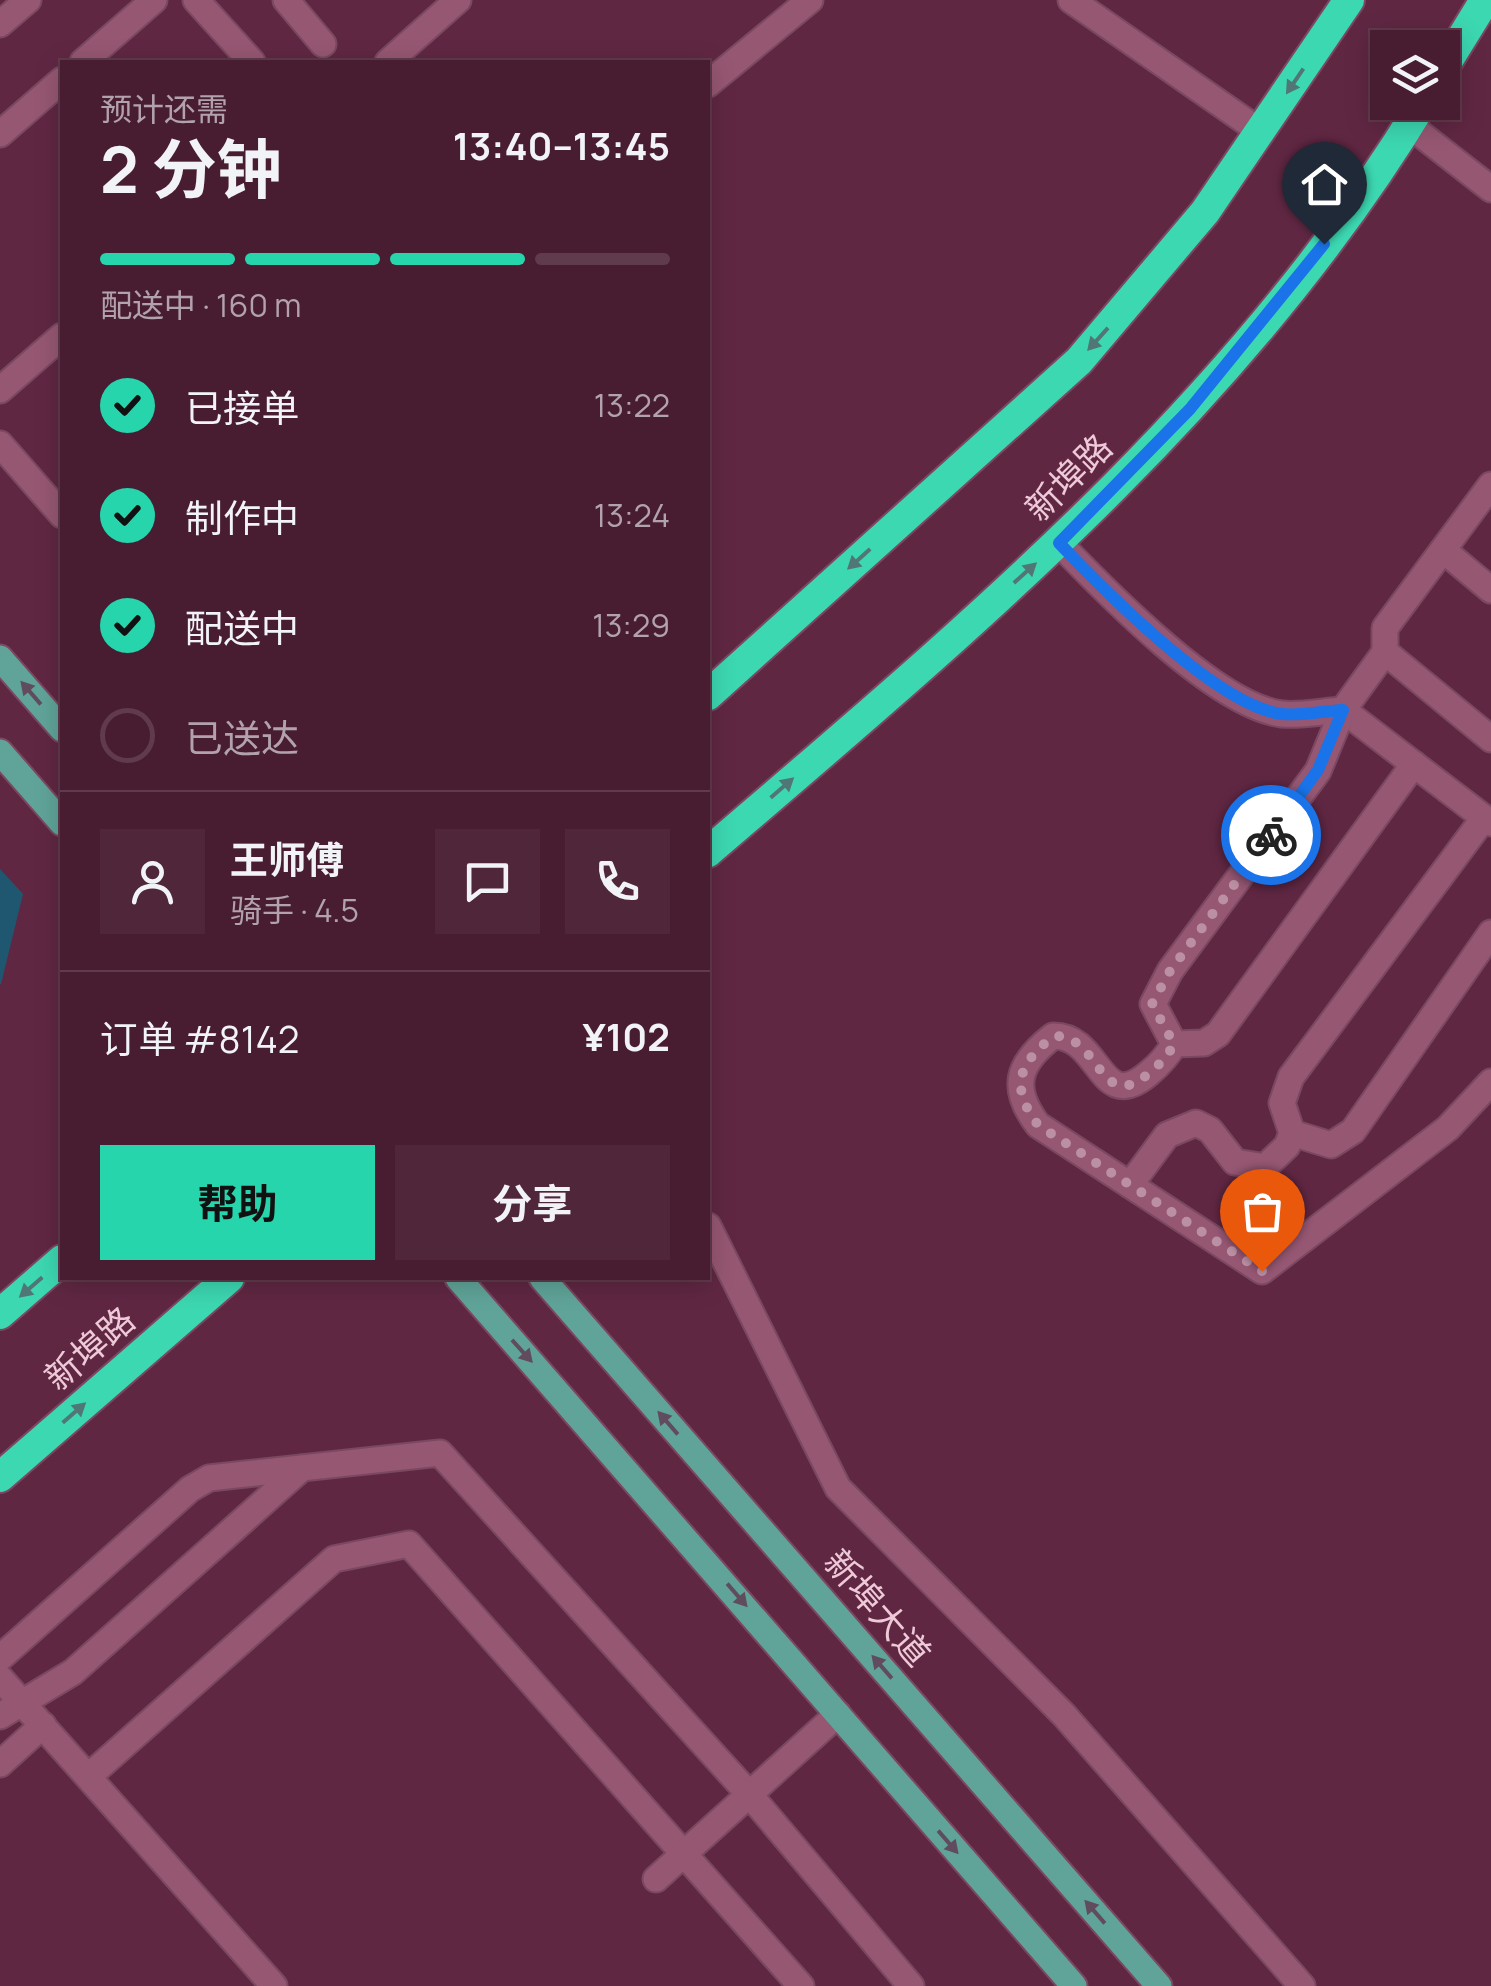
<!DOCTYPE html>
<html lang="zh">
<head>
<meta charset="utf-8">
<style>
  :root { --surface:#481d32; --page:#4f263a; --text:#f1f3f6; --muted:#b1a2ac; --line:#603b4d; --accent:#27d5ad }
  body { margin:0; font-family:Manrope,"Noto Sans SC",sans-serif; background:var(--page); color:var(--text); height:100vh; display:flex; flex-direction:column; font-size:38px; white-space:nowrap }
  * { box-sizing:border-box; margin:0 }
  p { font-size:32px; color:var(--muted) }
  .icon { flex:none; width:55px; height:55px; fill:none; stroke:currentColor; stroke-width:2; stroke-linecap:round; stroke-linejoin:round }
  .map { position:relative; flex:1; overflow:hidden }
  .drawer { position:absolute; left:60px; top:60px; width:650px; height:1220px; display:flex; flex-direction:column; background:var(--surface); border-radius:0px; box-shadow:0 5px 25px #0003,0 0 0 2px var(--line) }
  .drawer>* { flex:none }
  .fabs { position:absolute; left:1370px; top:30px; display:grid; gap:20px }
  .fabs a { display:grid; place-items:center; width:90px; height:90px; border-radius:0px; background:var(--surface); box-shadow:0 5px 25px #0003,0 0 0 2px var(--line); font-size:50px }
  .pin { position:absolute; display:grid; place-items:center; width:85px; height:85px; color:#fff; margin:-102px -42px; border-radius:50% 50% 50% 0; rotate:-45deg; box-shadow:0 0 10px #0007 }
  .pin .icon { rotate:45deg }
  .courier { position:absolute; display:grid; place-items:center; width:100px; height:100px; margin:-50px; border:8px solid #1a73e8; border-radius:50%; background:#fff; color:#222; box-shadow:0 2px 12px #0007 }
  .summary em { font-style:normal; font-weight:700 }
  .summary div { display:flex; flex-direction:column-reverse }
  .summary { display:flex; align-items:center; justify-content:space-between; height:170px; padding:0 40px }
  h1 { font-size:65px; font-weight:700; line-height:75px }
  .bar { display:grid; grid-template-columns:repeat(4,1fr); gap:15px 10px; align-content:center; height:120px; padding:0 40px }
  .bar i { height:12px; border-radius:8px; background:var(--line) }
  .bar .selected { background:var(--accent) }
  .bar p { grid-column:span 4 }
  .line { display:flex; align-items:center; gap:25px; padding:0 40px; border-top:2px solid var(--line) }
  .line div { flex:1 }
  .round { display:grid; place-items:center; flex:none; width:105px; height:105px; border-radius:0px; background:var(--page) }
  ol { padding:0 40px; list-style:none }
  li { display:flex; align-items:center; gap:30px; height:110px }
  li p { margin-inline-start:auto }
  li .icon { padding:10px; border-radius:50%; background:var(--accent); color:#111; stroke-width:4 }
  li:last-child { color:var(--muted) }
  li i { width:55px; height:55px; border:5px solid var(--line); border-radius:50% }
  .button { display:flex; gap:20px; margin-top:auto; padding:20px 40px }
  .button a { flex:1; height:115px; border-radius:0px; background:var(--accent); color:#111; font-size:40px; font-weight:700; line-height:115px; text-align:center }
  .button a+a { background:var(--page); color:var(--text) }
  .map>svg:first-child { display:block }
  .building { fill:#1f5771 }
  .lines { fill:none; stroke-linecap:round; stroke-linejoin:round }
  .street-casing { stroke:#7a4861; stroke-width:29 }
  .secondary-casing { stroke:#7a4861; stroke-width:29 }
  .primary-casing { stroke:#7a4861; stroke-width:29 }
  .highway-casing { stroke:#7a4861; stroke-width:34 }
  .street { stroke:#965773; stroke-width:25 }
  .secondary { stroke:#965773; stroke-width:25 }
  .primary { stroke:#60a499; stroke-width:25 }
  .highway { stroke:#3cd8b2; stroke-width:30 }
  .oneway { fill:#507775 }
  .oneway2 { fill:#604c5d }
  .done { stroke:#bc90a4; stroke-width:10; stroke-dasharray:0 18 }
  .route { stroke:#1a73e8; stroke-width:12 }
  .labels { text-anchor:middle; stroke-width:8; stroke-linejoin:round; paint-order:stroke }
  .street-label { font-size:35px; fill:#eec9d8; stroke:#602743 }
</style>
</head>
<body>
<div class="map">
<svg width="1491" height="1986" viewBox="0 0 1491 1986">
  <rect width="100%" height="100%" fill="#602743"/>
  <path class="building" d="M0,869L23,894L1,984H0Z"/>
  <g class="lines">
    <defs>
      <g id="street">
        <path d="M196,0L252,62"/>
        <path d="M286,0L323,44"/>
        <path d="M1071,0L1261,132"/>
        <path d="M0,24L28,0"/>
        <path d="M388,62L458,0"/>
        <path d="M708,84L810,0"/>
        <path d="M1409,125L1491,189"/>
        <path d="M0,390L62,336"/>
        <path d="M0,444L62,515"/>
        <path d="M1491,485L1385,628V652L1491,739"/>
        <path d="M1059,543C1104,590 1216,706 1282,714C1301,716 1324,711 1343,710L1491,823"/>
        <path d="M1443,550L1491,590"/>
        <path d="M1385,652L1343,710L1318,771L1170,971L1153,1004L1174,1044C1167,1057 1159,1065 1148,1074C1099,1115 1101,1035 1053,1036C1017,1064 1010,1088 1038,1125L1262,1271L1448,1128L1491,1082"/>
        <path d="M1174,1044L1204,1043L1218,1034L1414,764"/>
        <path d="M1292,1133L1331,1145L1353,1131L1491,933"/>
        <path d="M1130,1185L1167,1135L1196,1123L1210,1130L1235,1162L1265,1167L1287,1146L1292,1133L1282,1103L1291,1077L1484,818"/>
        <path d="M708,1226L838,1488L1064,1715L1302,1986"/>
        <path d="M0,1658L190,1489L209,1478L440,1453L749,1794L911,1986"/>
        <path d="M0,1678L274,1986"/>
        <path d="M0,1716L73,1672L302,1468"/>
        <path d="M0,1764L43,1725"/>
        <path d="M89,1776L334,1559L409,1544L801,1986"/>
        <path d="M656,1879L838,1714"/>
      </g>
      <g id="secondary">
        <path d="M83,62L154,0"/>
        <path d="M0,134L62,80"/>
      </g>
      <g id="primary">
        <path d="M0,658L62,729"/>
        <path d="M0,752L62,823"/>
        <path d="M458,1278L1074,1986"/>
        <path d="M542,1278L1159,1986"/>
      </g>
      <g id="highway">
        <path d="M1442,70L1485,0"/>
        <path d="M708,695L1079,361L1205,212L1349,0"/>
        <path d="M708,852C969,628 1243,401 1423,102"/>
        <path d="M0,1314L62,1260"/>
        <path d="M0,1477L229,1278"/>
      </g>
    </defs>
    <use href="#street" class="street-casing"/>
    <use href="#secondary" class="secondary-casing"/>
    <use href="#primary" class="primary-casing"/>
    <use href="#highway" class="highway-casing"/>
    <use href="#street" class="street"/>
    <use href="#secondary" class="secondary"/>
    <use href="#primary" class="primary"/>
    <use href="#highway" class="highway"/>
  </g>
  <defs><path id="oneway-solid" d="M-6-.8H1V-3.2L6.5 0L1 3.2V.8H-6Z" transform="scale(2.5)"/></defs>
  <g class="oneway">
    <use href="#oneway-solid" transform="translate(1295 81) rotate(124)"/>
    <use href="#oneway-solid" transform="translate(1098 339) rotate(132)"/>
    <use href="#oneway-solid" transform="translate(859 559) rotate(138)"/>
    <use href="#oneway-solid" transform="translate(1025 573) rotate(-42)"/>
    <use href="#oneway-solid" transform="translate(782 788) rotate(-41)"/>
    <use href="#oneway-solid" transform="translate(31 1287) rotate(139)"/>
    <use href="#oneway-solid" transform="translate(74 1413) rotate(-41)"/>
  </g>
  <g class="oneway2">
    <use href="#oneway-solid" transform="translate(31 693) rotate(-131)"/>
    <use href="#oneway-solid" transform="translate(522 1351) rotate(48)"/>
    <use href="#oneway-solid" transform="translate(668 1423) rotate(-131)"/>
    <use href="#oneway-solid" transform="translate(737 1595) rotate(49)"/>
    <use href="#oneway-solid" transform="translate(882 1667) rotate(-131)"/>
    <use href="#oneway-solid" transform="translate(948 1842) rotate(49)"/>
    <use href="#oneway-solid" transform="translate(1095 1912) rotate(-131)"/>
  </g>
  <g class="lines">
    <path class="done" d="M1262,1271L1038,1125C1010,1088 1017,1064 1054,1036C1101,1035 1099,1115 1148,1074C1159,1065 1167,1057 1174,1044L1152,1004L1170,971L1271,835"/>
    <path class="route" d="M1271,835L1318,770L1343,710C1324,711 1301,716 1282,714C1217,706 1104,590 1059,543L1190,409L1324,244"/>
  </g>
  <g class="labels">
    <g class="street-label">
      <text transform="translate(1069 478) rotate(-45)" y="12">新埠路</text>
      <text transform="translate(90 1349) rotate(-41)" y="12">新埠路</text>
      <text transform="translate(877 1608) rotate(49)" y="12">新埠大道</text>
    </g>
  </g>
</svg>
<div class="fabs">
<a><svg class="icon" aria-label="layers" viewBox="0 0 24 24"><path d="M12 4l9 5-9 5-9-5zM3 14l9 5 9-5"/></svg></a>
</div>
<div class="pin" style="left:1262px;top:1271px;background:#ea580c"><svg class="icon" aria-label="bag" viewBox="0 0 24 24"><path d="M5 8h14l-1 12H6zM9 8a3 3 0 0 1 6 0"/></svg></div>
<div class="pin" style="left:1324px;top:244px;background:#1f2937"><svg class="icon" aria-label="home" viewBox="0 0 24 24"><path d="M3 11l9-7 9 7M6 9v11h12V9"/></svg></div>
<div class="courier" style="left:1271px;top:835px"><svg class="icon" aria-label="bike" viewBox="0 0 24 24"><circle cx="6" cy="16" r="4"/><circle cx="18" cy="16" r="4"/><path d="M6 16l4-8h5l3 8M10 8l3 8H6M13 5h3"/></svg></div>
<section class="drawer">
<div class="summary"><div><h1>2 分钟</h1><p>预计还需</p></div><em>13:40–13:45</em></div>
<div class="bar"><i class="selected"></i><i class="selected"></i><i class="selected"></i><i></i><p>配送中 · 160 m</p></div>
<ol>
<li><svg class="icon" aria-label="check" viewBox="0 0 24 24"><path d="M5 12l5 5 9-10"/></svg>已接单<p>13:22</p></li>
<li><svg class="icon" aria-label="check" viewBox="0 0 24 24"><path d="M5 12l5 5 9-10"/></svg>制作中<p>13:24</p></li>
<li><svg class="icon" aria-label="check" viewBox="0 0 24 24"><path d="M5 12l5 5 9-10"/></svg>配送中<p>13:29</p></li>
<li><i></i>已送达</li>
</ol>
<div class="line" style="height:180px"><a class="round"><svg class="icon" aria-label="person" viewBox="0 0 24 24"><circle cx="12" cy="8" r="4"/><path d="M4 21q1-7 8-7t8 7"/></svg></a><div><b>王师傅</b><p>骑手 · 4.5</p></div><a class="round"><svg class="icon" aria-label="chat" viewBox="0 0 24 24"><path d="M4 5h16v11H9l-5 4z"/></svg></a><a class="round"><svg class="icon" aria-label="phone" viewBox="0 0 24 24"><path d="M5 4h4l2 5-3 2q2 4 5 5l2-3 5 2v4C11 20 4 13 5 4z"/></svg></a></div>
<div class="line" style="height:130px"><div>订单 #8142</div><b>¥102</b></div>
<div class="button"><a>帮助</a><a>分享</a></div>
</section>
</div>
</body>
</html>
